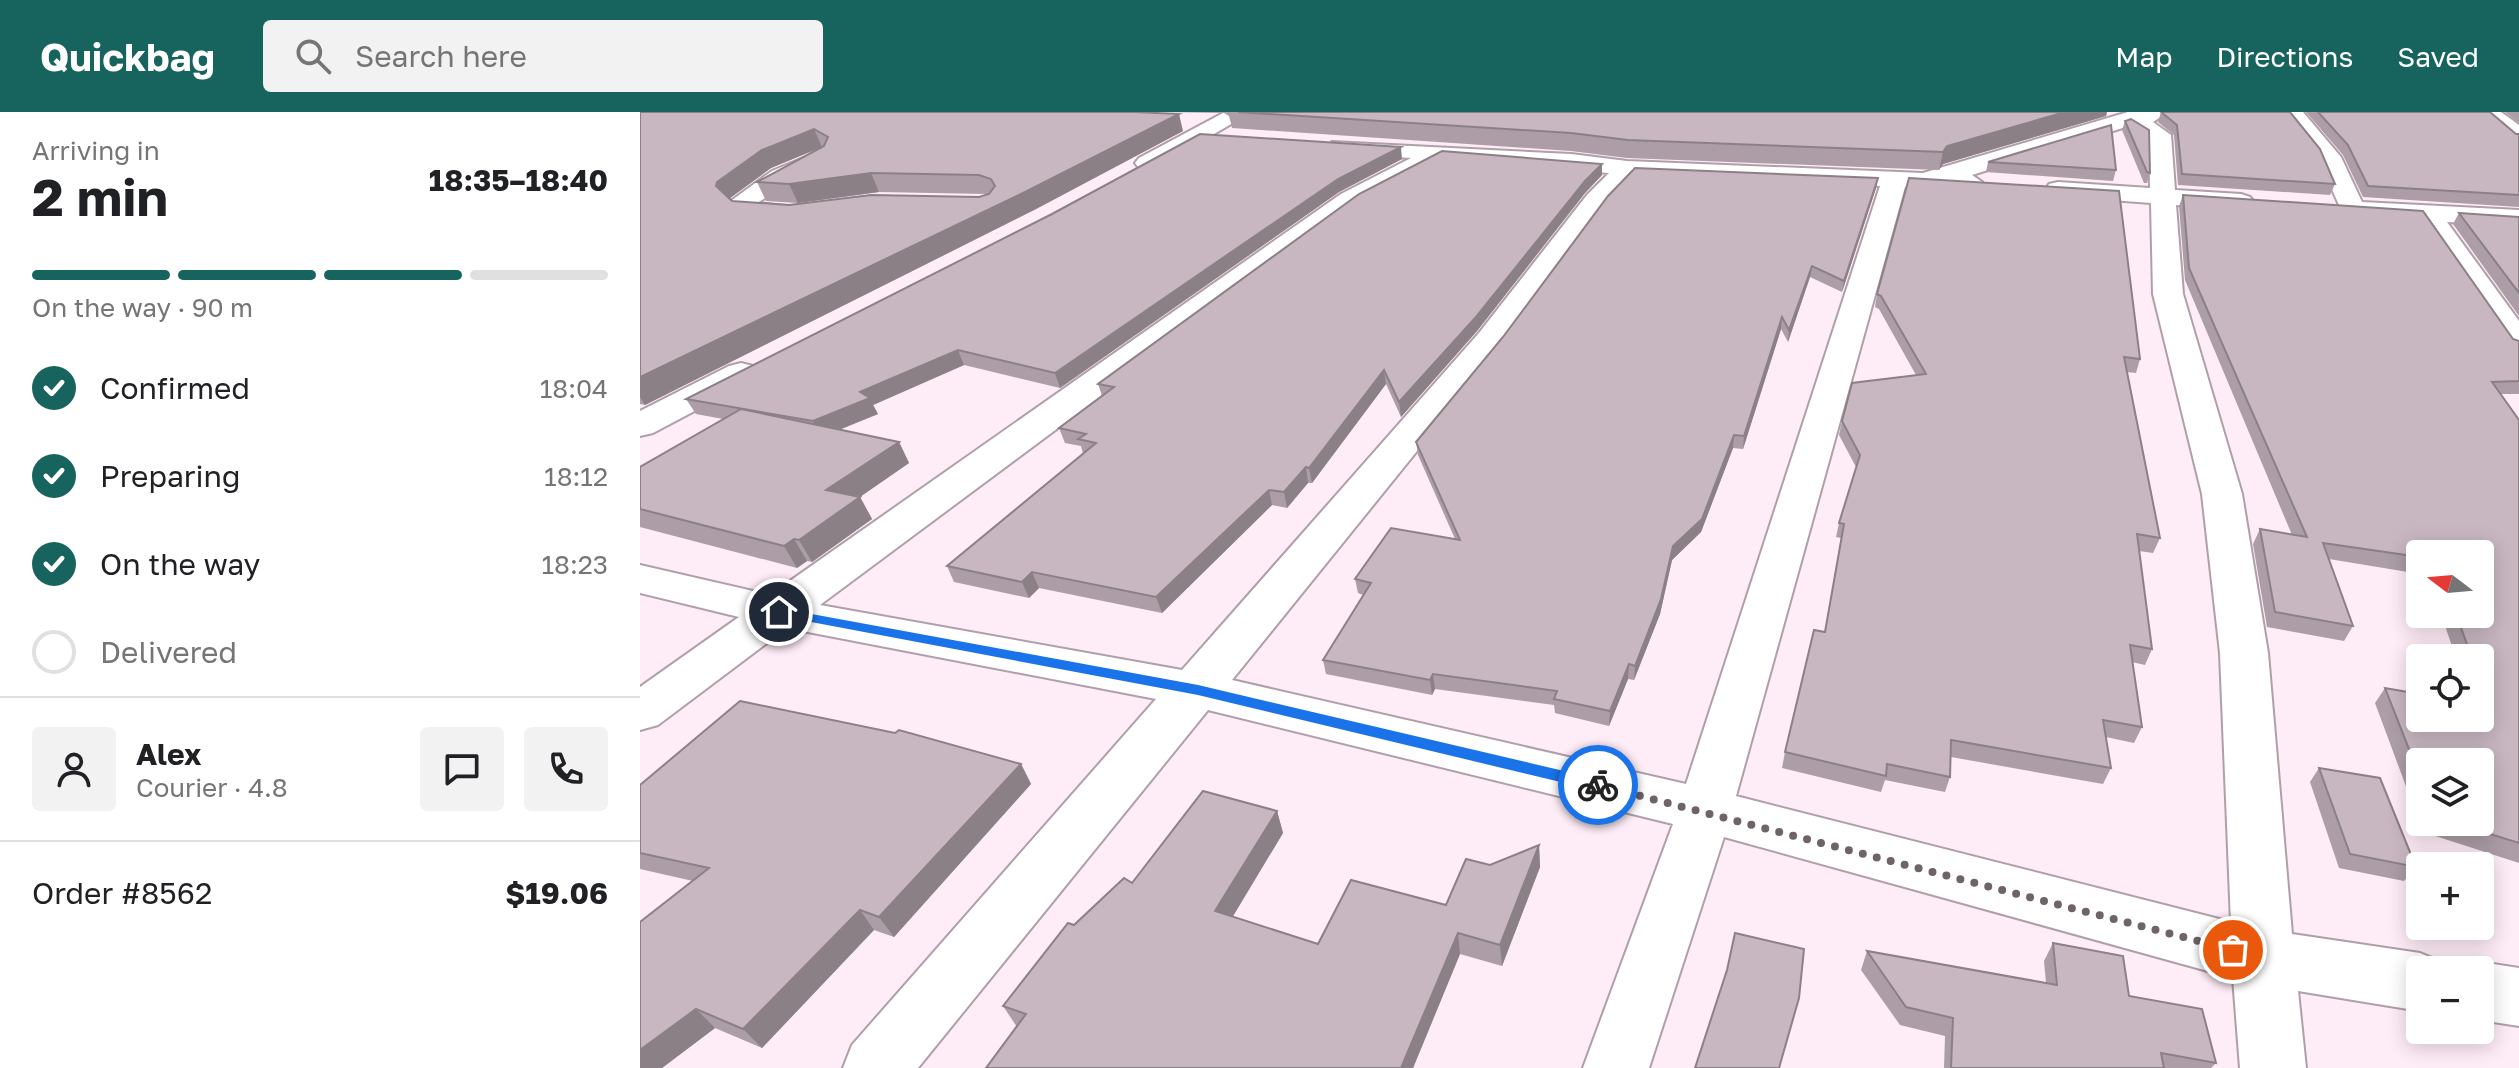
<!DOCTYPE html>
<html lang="en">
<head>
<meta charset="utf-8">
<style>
  :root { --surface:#fff; --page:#f2f2f2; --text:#202124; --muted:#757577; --line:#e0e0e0; --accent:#17645e }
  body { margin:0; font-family:"Golos Text",sans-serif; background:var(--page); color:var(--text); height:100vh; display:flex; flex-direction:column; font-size:30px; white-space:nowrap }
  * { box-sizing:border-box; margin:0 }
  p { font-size:26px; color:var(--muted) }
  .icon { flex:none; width:44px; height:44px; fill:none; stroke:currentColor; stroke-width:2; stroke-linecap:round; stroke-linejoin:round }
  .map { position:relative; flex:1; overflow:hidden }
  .details { display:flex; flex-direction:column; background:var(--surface); width:640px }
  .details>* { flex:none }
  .needle { width:52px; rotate:286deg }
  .controls { position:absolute; left:1766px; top:428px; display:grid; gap:16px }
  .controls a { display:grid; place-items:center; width:88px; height:88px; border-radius:8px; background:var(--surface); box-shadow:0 4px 20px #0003; font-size:40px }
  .pin { position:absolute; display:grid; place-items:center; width:68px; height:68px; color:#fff; margin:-34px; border:4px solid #fff; border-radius:50%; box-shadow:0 2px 8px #0007 }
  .courier { position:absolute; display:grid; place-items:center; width:80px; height:80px; margin:-40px; border:6px solid #1a73e8; border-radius:50%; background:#fff; color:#222; box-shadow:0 2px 10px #0007 }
  .overview em { font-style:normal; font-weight:700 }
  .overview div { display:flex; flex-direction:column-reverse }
  .overview { display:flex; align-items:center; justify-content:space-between; height:136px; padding:0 32px }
  h1 { font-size:52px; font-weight:700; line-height:60px }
  .bar { display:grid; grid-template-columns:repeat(4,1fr); gap:12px 8px; align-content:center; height:96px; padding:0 32px }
  .bar i { height:10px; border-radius:6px; background:var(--line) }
  .bar .on { background:var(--accent) }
  .bar p { grid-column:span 4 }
  .line { display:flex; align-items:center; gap:20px; padding:0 32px; border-top:2px solid var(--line) }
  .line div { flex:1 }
  .round { display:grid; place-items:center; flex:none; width:84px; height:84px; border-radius:8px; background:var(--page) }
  ol { padding:0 32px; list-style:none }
  li { display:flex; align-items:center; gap:24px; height:88px }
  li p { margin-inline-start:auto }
  li .icon { padding:8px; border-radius:50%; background:var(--accent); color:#fff; stroke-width:4 }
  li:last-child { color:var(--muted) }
  li i { width:44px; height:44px; border:4px solid var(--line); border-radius:50% }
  header { display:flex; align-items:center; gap:48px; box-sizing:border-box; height:112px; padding:0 40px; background:var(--accent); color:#fff }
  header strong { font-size:38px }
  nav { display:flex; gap:44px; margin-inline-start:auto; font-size:28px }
  .search { width:560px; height:72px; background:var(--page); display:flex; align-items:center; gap:20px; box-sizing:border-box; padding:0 28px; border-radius:8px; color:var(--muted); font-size:30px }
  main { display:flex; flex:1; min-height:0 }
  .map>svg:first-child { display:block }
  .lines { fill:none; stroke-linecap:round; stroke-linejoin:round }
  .minor-casing { stroke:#b09fa9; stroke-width:4 }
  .minor { fill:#fff; fill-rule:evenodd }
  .wall { fill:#ac9da6; fill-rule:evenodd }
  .shaded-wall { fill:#8c8087 }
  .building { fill:#c8b7c1; stroke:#8c8087; stroke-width:2; fill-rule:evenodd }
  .route { fill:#1a73e8 }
  .done { stroke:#6d6369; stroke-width:8; stroke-dasharray:0 14.4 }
</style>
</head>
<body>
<header>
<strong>Quickbag</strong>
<div class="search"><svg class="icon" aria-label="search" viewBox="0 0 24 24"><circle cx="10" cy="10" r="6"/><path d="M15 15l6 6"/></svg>Search here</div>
<nav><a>Map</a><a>Directions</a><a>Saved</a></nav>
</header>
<main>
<section class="details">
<div class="overview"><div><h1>2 min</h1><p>Arriving in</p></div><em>18:35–18:40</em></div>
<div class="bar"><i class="on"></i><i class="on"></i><i class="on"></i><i></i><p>On the way · 90 m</p></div>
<ol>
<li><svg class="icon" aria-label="check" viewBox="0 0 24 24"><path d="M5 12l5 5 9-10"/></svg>Confirmed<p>18:04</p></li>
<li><svg class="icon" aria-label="check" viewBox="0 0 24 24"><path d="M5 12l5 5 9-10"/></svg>Preparing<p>18:12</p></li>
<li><svg class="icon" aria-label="check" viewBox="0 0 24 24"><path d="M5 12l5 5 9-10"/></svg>On the way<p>18:23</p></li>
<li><i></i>Delivered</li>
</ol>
<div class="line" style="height:144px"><a class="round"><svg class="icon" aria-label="person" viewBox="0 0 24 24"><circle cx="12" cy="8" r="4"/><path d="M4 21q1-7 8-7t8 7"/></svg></a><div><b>Alex</b><p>Courier · 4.8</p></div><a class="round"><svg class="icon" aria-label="chat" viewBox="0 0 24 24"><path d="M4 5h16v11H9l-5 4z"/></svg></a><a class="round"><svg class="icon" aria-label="phone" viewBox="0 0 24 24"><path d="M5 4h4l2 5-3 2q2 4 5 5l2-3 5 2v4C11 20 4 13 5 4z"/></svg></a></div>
<div class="line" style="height:104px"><div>Order #8562</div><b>$19.06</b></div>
</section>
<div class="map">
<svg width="1879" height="956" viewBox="0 0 1879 956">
  <rect width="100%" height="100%" fill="#feecf6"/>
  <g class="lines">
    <defs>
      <g id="minor">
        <path d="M585,0H612L515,56H499L495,51L499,46Z"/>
        <path d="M1488,0H1528L1513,10L1531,23L1535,78L1601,82L1610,85L1614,90L1610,95L1601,98L1536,93L1543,182L1602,382L1628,541L1652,822L1780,841L1802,850L1806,858H1780V899L1658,879L1666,956H1600L1593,866L1084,725L1009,956H943L1033,712L568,598L278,956H203L212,933L516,587L147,516L18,613L0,618V575L99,505L0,481V453L130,483L701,82L771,46L700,42L692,40L689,35L692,30L931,42L987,49L1283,61ZM1489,14L1509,26L1510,76L1418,70L1409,72L1406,77L1409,82L1418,84L1511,91L1513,182L1562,382L1580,541L1591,810L1096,684L1265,75H1339L1342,70L1332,63ZM802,48L969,61L947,83L839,221L542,558L180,493L719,92ZM993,63L1240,74L1046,672L592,568L861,235L965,93Z"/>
        <path d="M1641,0H1663L1701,45L1722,90L1879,98V114L1807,110L1879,209V241L1868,238L1779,108L1703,102L1678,46Z"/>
        <path d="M1837,0H1861L1879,13V31L1871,29Z"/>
        <path d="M173,42L181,44L185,49L117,91L162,96L166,102L162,108C138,114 104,113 88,91L132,59Z"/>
        <path d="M101,251L113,254L118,261L113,268L13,321L0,324V299L89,254Z"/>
        <path d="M1840,850L1879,856V914L1840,908V858H1819Z"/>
      </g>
    </defs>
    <use href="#minor" class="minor-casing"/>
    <use href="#minor" class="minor"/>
  </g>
  <g class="wall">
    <path d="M0,0L543,19L396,97L5,293L0,292ZM179,36L117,70L126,89L158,91L239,80L347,82L339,85L149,93L92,89L90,86L131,56Z"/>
    <path d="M522,0H1467L1466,4L1303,52L1299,58L987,46L931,39L592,16L589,4L584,1Z"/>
    <path d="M1521,0L1695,72L1690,83L1538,73L1534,23L1518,10Z"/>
    <path d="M1666,0H1850L1876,22H1879V95L1723,85L1703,43Z"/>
    <path d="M1865,0H1879V11Z"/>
    <path d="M1485,9L1510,61L1507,71H1504L1482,18Z"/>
    <path d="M762,47L699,80L420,276L324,253L233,293L238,302L199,318L259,330L269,351L220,385L232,407L172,450L167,449L157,456L0,415V355L83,307L56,302L46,287Z"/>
    <path d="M1348,50L1476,58L1473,69L1346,60Z"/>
    <path d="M962,63L945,81L837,219L761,305L746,272L672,371H668L647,396L632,393L522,501L399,476L389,486L314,470L307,454L443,342L441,334L425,331L419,316L462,284L458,272Z"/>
    <path d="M1238,66L1236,76L1202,180L1170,165L1148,230L1141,217L1103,337L1093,336L1061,420L1032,448L1020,502L994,568L988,567L969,614L915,601L914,593L795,577L792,583L686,562L683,548L723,483L718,481L715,467L815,427L778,343L776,330Z"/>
    <path d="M1543,83L1879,229V282H1861L1879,308V751L1783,720L1735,591L1745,576L1840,606V546H1816L1801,502H1840V442H1780V462L1689,447L1713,514L1704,529L1627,515L1613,432L1620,417L1652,423L1545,168L1539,94ZM1780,650L1840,710H1780Z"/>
    <path d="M1819,101L1879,105V204L1813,112Z"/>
    <path d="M1237,182L1500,247L1496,261L1487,260L1520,426L1513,441L1499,439L1512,537L1505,553L1492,550L1502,615L1494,631L1466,625L1471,656L1463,672L1311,645L1310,665L1305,680L1245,668L1241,680L1142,656L1145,640L1185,520L1201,426L1196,425L1199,411L1216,355L1199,323L1202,309L1276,263L1239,197L1235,195Z"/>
    <path d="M381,652L391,672L254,825L234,818L122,936L75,916L22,956H0L53,769L0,757V673Z"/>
    <path d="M1679,656L1776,755L1764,769L1699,756L1670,670Z"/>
    <path d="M637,699L643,721L592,805L678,832L806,793L850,753L899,733L900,755L862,854L820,842L773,956H346L377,915L363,894L434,813L492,771Z"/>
    <path d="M1413,831L1489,884L1576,951L1571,956H1304L1305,924L1260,913L1221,858L1227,839L1406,871L1404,849Z"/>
  </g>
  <g class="shaded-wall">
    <path d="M1425,0H1467L1466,4L1303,52L1299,58L1303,40L1307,34Z"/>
    <path d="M539,2L543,19L396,97L5,293L0,285V265Z"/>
    <path d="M174,17L182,35L131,56L86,89L76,74L77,70L122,38Z"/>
    <path d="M761,35L762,47L699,80L420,276L415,261L698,67Z"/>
    <path d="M962,52V63L945,81L837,219L761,305L759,290L945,69Z"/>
    <path d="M231,61L239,80L158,91L149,72Z"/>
    <path d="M1238,66L1236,76L1202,180L1204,169Z"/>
    <path d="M1172,154L1170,165L1148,230L1149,218Z"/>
    <path d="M1142,205L1141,217L1103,337L1104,324Z"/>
    <path d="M318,238L324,253L233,293L238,302L181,325L173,309L220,280Z"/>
    <path d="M744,258L746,272L672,371L669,356Z"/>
    <path d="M1094,323L1093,336L1061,420L1032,448L1020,502L994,568L995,554L1033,434Z"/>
    <path d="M259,330L269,351L198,400L186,378Z"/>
    <path d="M666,355L668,371L647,396L644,380Z"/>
    <path d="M629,378L632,393L522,501L516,485Z"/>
    <path d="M220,385L232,407L172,450L159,428Z"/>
    <path d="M154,427L167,449L157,456L144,434Z"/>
    <path d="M392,460L399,476L389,486L382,470Z"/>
    <path d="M989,552L988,567L969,614L970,599Z"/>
    <path d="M793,562L795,577L792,583L790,568Z"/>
    <path d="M381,652L391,672L254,825L239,805Z"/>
    <path d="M637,699L643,721L583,821L575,799Z"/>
    <path d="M899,733L900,755L862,854L860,833Z"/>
    <path d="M220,798L234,818L122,936L103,917Z"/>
    <path d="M818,821L820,842L773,956H761Z"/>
    <path d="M56,897L75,916L22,956H0V938Z"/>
  </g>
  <g class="building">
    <path d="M0,0H495L539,2L389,78L0,265ZM174,17L188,25L184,34L117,70L149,72L231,61L339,63L351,67L355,74L349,82L339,85L231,83L149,93L92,89L76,74L77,70L122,38Z"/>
    <path d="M598,0H1425L1307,34L1303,40L988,28L931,21Z"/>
    <path d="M1521,0H1650L1680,37L1695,72L1542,62L1537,13Z"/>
    <path d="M1678,0H1850L1876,22H1879V83L1728,74L1708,33Z"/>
    <path d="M1491,7L1509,18L1510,61L1507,60L1485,9Z"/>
    <path d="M1471,13L1476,58L1348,50Z"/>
    <path d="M560,22L761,35L698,67L415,261L318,238L220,280L230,286L173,309L46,287L412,102Z"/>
    <path d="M802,39L962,52L945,69L836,205L759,290L744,258L669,356L666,355L644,380L629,378L516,485L392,460L382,470L307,454L456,331L438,327L446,322L419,316L474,275L458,272L719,82Z"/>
    <path d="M995,56L1238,66L1204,169L1172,154L1149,218L1142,205L1104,324L1094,323L1062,407L1033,434L1021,487L995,554L989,552L970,599L914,587L917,579L793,562L790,568L683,548L731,471L715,467L751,416L820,428L776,330L863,225L968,84Z"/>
    <path d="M1269,66L1479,79L1500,247L1484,245L1520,426L1497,422L1512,537L1490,533L1502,615L1463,608L1471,656L1311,628L1310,665L1247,652L1246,664L1145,640L1174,518L1185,520L1204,412L1199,411L1220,343L1202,309L1212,271L1286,262L1241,184L1237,182Z"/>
    <path d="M1543,83L1783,99L1873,227L1879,229V269L1852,270L1879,308V731L1812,710H1840V650H1780V665L1745,576L1780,582V606H1840V593L1850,595L1840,568V546H1832L1816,502H1840V442H1780V445L1683,431L1713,514L1635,500L1620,417L1667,425L1549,156Z"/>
    <path d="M1819,101L1879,105V181Z"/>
    <path d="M101,297L259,330L186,378L220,385L159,428L154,427L144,434L0,397V355Z"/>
    <path d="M100,589L255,621L259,618L381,652L239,805L220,798L103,917L56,897L0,938V810L69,756L0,741V673Z"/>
    <path d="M1679,656L1740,666L1776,755L1710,742Z"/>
    <path d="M563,679L637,699L575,799L678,832L711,768L806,793L826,747L850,753L899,733L860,833L818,821L761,956H346L386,902L363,894L428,811L434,813L484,766L492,771Z"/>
    <path d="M1095,821L1164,837L1159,886L1139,956H1055L1087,858Z"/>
    <path d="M1413,831L1483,844L1489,884L1562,897L1576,951L1521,941L1524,956H1311L1313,906L1266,895L1227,839L1417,873Z"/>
  </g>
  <path class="route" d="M139,496L558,573L958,667L965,673L958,679L558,583L134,503V497Z"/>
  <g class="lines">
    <path class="done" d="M958,673L1593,838"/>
  </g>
</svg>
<div class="controls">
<a><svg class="needle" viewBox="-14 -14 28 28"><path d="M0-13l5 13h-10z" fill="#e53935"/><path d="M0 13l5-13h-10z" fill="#757577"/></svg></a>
<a><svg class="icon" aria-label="locate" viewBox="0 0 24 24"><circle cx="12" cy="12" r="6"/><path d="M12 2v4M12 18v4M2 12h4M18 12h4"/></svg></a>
<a><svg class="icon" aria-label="layers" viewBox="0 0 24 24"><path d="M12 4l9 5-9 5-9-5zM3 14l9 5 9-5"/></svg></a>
<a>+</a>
<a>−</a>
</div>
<div class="pin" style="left:1593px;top:838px;background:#ea580c"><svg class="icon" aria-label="bag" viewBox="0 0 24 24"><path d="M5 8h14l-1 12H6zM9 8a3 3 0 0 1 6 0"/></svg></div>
<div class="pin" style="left:139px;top:500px;background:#1f2937"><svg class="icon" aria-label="home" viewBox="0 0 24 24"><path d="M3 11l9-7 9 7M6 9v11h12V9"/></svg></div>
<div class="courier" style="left:958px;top:673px"><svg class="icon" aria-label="bike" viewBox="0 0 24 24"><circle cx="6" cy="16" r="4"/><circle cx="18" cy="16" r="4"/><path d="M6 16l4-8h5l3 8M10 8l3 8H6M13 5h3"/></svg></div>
</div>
</main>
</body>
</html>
